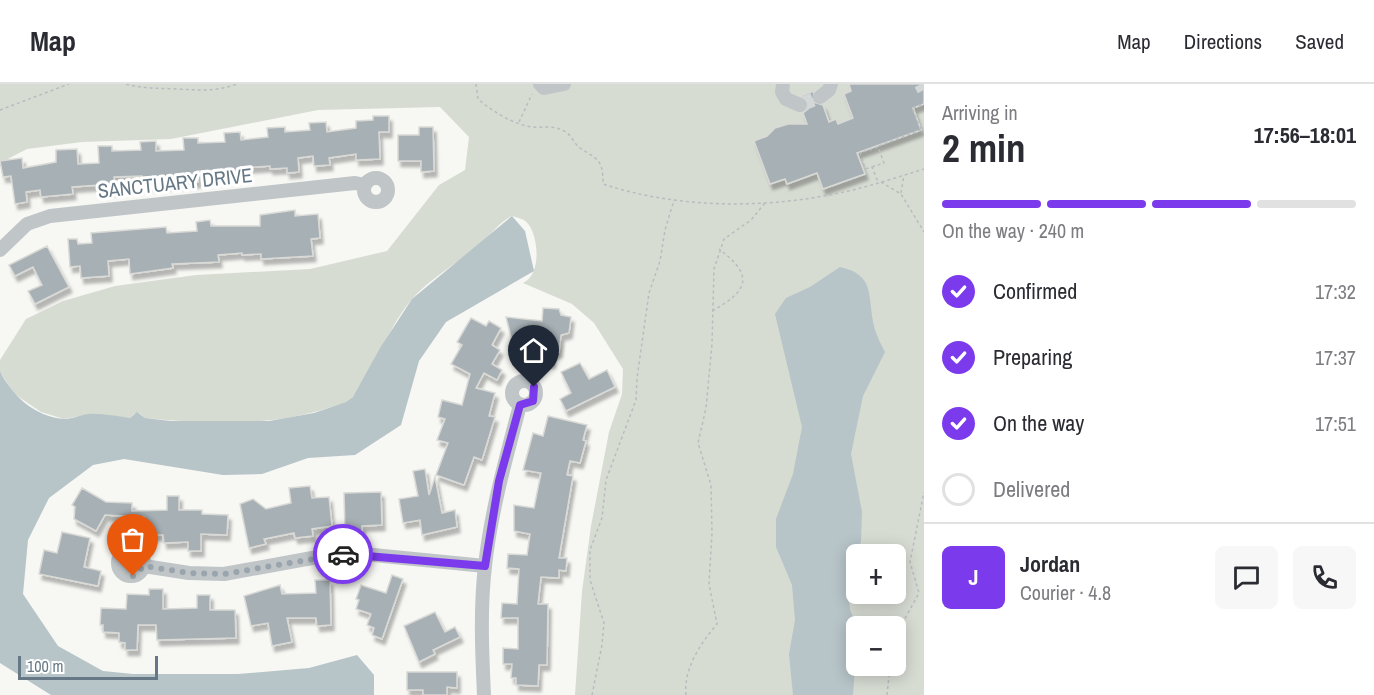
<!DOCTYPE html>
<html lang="en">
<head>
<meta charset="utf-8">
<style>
  :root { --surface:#fff; --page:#f7f7f7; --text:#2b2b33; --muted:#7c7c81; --line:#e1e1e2; --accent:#7c3aed }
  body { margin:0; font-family:"Archivo Narrow",sans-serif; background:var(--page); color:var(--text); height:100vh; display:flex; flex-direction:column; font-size:22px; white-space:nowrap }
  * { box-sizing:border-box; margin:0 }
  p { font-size:20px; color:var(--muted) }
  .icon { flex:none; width:33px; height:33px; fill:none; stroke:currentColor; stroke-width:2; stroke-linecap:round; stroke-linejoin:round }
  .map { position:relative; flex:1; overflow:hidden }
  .sheet { display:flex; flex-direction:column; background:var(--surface); width:450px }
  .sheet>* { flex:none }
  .fabs { position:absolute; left:846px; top:460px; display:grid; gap:12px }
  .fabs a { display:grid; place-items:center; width:60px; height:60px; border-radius:9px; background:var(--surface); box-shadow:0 3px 15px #0003; font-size:30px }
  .scale { position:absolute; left:18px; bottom:15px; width:140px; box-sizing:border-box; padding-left:6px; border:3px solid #667885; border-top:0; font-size:16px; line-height:21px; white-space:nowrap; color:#667885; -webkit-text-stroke:4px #fff; paint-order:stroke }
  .pin { position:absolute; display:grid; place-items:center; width:51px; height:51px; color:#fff; margin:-62px -26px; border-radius:50% 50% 50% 0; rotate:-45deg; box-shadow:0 0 6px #0007 }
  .pin .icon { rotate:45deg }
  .courier { position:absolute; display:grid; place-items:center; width:60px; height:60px; margin:-30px; border:4px solid #7c3aed; border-radius:50%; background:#fff; color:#222; box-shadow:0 2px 8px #0007 }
  .summary em { font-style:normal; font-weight:700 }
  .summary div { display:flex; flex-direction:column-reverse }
  .summary { display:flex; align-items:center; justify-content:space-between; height:102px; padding:0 18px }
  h1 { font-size:39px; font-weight:700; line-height:45px }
  .bar { display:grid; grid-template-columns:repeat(4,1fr); gap:9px 6px; align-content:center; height:72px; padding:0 18px }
  .bar i { height:8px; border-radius:4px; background:var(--line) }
  .bar .current { background:var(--accent) }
  .bar p { grid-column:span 4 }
  .line { display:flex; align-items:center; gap:15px; padding:0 18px; border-top:2px solid var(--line) }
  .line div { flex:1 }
  .round { display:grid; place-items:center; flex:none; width:63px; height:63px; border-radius:9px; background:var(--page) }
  ol { padding:0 18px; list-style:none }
  li { display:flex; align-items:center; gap:18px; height:66px }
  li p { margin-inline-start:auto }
  li .icon { padding:6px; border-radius:50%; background:var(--accent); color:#fff; stroke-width:4 }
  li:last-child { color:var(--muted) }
  li i { width:33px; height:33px; border:3px solid var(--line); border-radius:50% }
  header { display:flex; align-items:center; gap:36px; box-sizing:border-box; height:84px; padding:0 30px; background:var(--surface); border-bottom:2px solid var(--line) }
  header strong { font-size:28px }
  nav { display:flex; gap:33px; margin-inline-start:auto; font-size:21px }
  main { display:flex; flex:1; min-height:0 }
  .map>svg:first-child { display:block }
  .green { fill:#d7dcd3; fill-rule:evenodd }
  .water { fill:#b7c4c8 }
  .building { fill:#a7b0b5; stroke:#d9d9d6; stroke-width:1.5; filter:url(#shadow) }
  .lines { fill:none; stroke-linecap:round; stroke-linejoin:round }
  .minor-tunnel { stroke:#d3d7d8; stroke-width:14; stroke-dasharray:14 7; stroke-linecap:butt }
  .path { stroke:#b8bcbf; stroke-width:1.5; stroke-dasharray:3 3; stroke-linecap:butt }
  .minor { stroke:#c0c5c8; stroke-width:14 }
  .done { stroke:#99a4ac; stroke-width:6; stroke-dasharray:0 10.8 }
  .route { stroke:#7c3aed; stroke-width:8 }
  .labels { text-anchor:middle; stroke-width:6; stroke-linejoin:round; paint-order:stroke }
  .street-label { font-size:20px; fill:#667885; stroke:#fff }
</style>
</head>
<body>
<header>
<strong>Map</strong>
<nav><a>Map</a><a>Directions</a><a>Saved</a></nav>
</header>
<main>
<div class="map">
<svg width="924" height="611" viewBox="0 0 924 611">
  <defs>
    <filter id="shadow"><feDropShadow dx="3" dy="5.5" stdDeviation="1.5" flood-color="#0004"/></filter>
  </defs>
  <rect width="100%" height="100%" fill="#f7f7f4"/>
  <path class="green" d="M0,0H924V611H575L582,507L591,442L609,348L622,310L623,285L594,239L572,220L523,199C541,191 539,156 529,141C525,135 519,134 512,132C499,138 489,153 478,162C454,182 424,197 405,224C386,249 372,293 352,314C347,319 338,321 331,323C273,343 206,340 145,334L139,329L134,330L130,334L91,330L64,335L41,328L13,309L0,287V276L26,235L63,217L115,202L196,191L310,185L387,167L439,101L465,86L469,53L440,23L318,26L171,55L82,58L27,65L0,79ZM856,471H896V510H856ZM856,543H896V582H856Z"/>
  <g class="water">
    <path d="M512,132L525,147L534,187L446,238L419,277L401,341L355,371L308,374L262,390L223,391L124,375L93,381L49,414L28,456L23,510L58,562L103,587L133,590H238L309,584L357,571L374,591V611H51L0,579V287C12,312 35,333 65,335C72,335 80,331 88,330C101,329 116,332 130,334L137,328L145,334L171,337H269L314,329L346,318L353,313L380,264L412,215Z"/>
    <path d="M840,183C876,191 867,212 874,242C876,251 881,260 885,268L863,312L851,370L862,428L861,457L848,507L850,526L858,543L853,611H793L789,570L795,536L792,501L776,463V435L793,390L802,343L775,230L786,214L810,203Z"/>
  </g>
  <g class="building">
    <path d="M849,0H924V20L913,24L921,46L857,69L865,90L823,105L817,89L787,100L785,95L770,100L754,57L767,52L775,44L788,40H807L803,29L808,25L809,19L801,12L814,7L813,18L823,21L829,38L836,35L838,40L853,34L844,10L851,7Z"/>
    <path d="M373,32H389V48H379L380,75L356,76V70L329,74L330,81L314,82L313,72L298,74L299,88L287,89V84L270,85V82L240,84L241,91L228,92V86L197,87L198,98L143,102L142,92L114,93L115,106L100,107L99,101L72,103L73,110L41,113L40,106L26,108L27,118L15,120L11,92L3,93L0,77L22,74L23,84L56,78V66L77,65L78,80L99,79L98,62H112V67L141,66L140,58L156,57V67L184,66L183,54H198V59L225,58L224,49L240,48L241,56L268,53L267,44L285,43V48L310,46L309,39L326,38L327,48L356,44V37L373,36Z"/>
    <path d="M419,43H433L434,87L421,88V77H398V51H419Z"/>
    <path d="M295,126V132L318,130L320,154L311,155L313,172L261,175V170L242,171V169L218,171L219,178L172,180L173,184L130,190L129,175L108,177L109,192L81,194L80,182L70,183L68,155H77L78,160L92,159L91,149L166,143L167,149L197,147L196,138L210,136L211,142H260V131Z"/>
    <path d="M47,162L69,203L35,220L28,207L42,201L33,183L15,192L9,181Z"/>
    <path d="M543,224L559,225L561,231L571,233L569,249L561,251L559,268L553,270L552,279L542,278L537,271L527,270L525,262L513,261L506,233L542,237Z"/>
    <path d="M471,234L486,242L489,237L501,244L492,261L500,266L492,280L502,286L497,296L484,289L476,304L495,309L489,332L495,333L482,376L474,373L464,401L436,391L448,359L437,356L445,335L438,333L442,316L462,321L470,290L451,280L462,261L457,258Z"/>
    <path d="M580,279L589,295L607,286L615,303L566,327L560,315L571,309L561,288Z"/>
    <path d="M548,332L587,341L583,356L586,357L580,379L570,377L567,391L573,392L559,474H567L566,487L559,486V494L541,493L538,520H548L547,581H539L538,602L516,601V594H511L512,580H503V564L518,565V534H501L502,519L517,520L519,485L507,484L508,470L527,471L530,450L514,447V421L534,424L541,389L523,386L533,349L543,352Z"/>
    <path d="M425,385L429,411L435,393L442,429L455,426L457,443L422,451L420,436L403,439L399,415L418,412L413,387Z"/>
    <path d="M310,402L312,414L329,413L332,442L312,445L313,452L295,454L294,449L264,455L266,460L249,464L240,420L253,415L266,425L291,419L289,404Z"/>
    <path d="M82,404L106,418L132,419V427L167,426V412H179V426H202V430L228,431L227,451L201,450V467H188V458L164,459L163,451H144V433L105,431L96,447L74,435L75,423L72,421Z"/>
    <path d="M381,408L382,441L362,442V448H345L344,409Z"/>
    <path d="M62,448L90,454L84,483L101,487L98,502L39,490L44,466L57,469Z"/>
    <path d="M392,491L403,495L382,555L372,551L374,544L367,541L371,530L356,525L359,516L356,515L361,501L386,509Z"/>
    <path d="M315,496H330L331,541L317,542L316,534H287L292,558L272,562L268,539L251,542L244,512L280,501L282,510L316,509Z"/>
    <path d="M149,505H163V525L197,524V511H210V526H235L236,554L157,556L156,541H138L137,566H125V559L119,558V549L103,548V541H100L101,524L126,525L127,510L149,511Z"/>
    <path d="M435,528L445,548L455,543L460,553L433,566L435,570L419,578L404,542Z"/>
    <path d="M407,588H457V604L447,603V611H423V606H407Z"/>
  </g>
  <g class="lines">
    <g class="minor-tunnel">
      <path d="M921,0L924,6"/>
      <path d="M800,21L820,13"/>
    </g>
    <g class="path">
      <path d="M126,0C144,5 159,4 177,5C199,6 216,8 237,0"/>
      <path d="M476,0L478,15C492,27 512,40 532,43C543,44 554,41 564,47C571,50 574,60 580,64C598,76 603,75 603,100C679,125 767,125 844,108C871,102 898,93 924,85"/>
      <path d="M0,26L69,0"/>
      <path d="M519,38L532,10"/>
      <path d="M921,45L912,24L921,21L924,23"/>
      <path d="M879,62L924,45"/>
      <path d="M872,83L884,79L878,63L860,69L865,85L872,83L878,98"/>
      <path d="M881,98L901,110L924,148"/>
      <path d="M901,109L904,91"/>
      <path d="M712,227C748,207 755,192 719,165"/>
      <path d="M896,563L903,538L919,509L910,478L924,408"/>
      <path d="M592,611L602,561L604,539L590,496V466L602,434L606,396L636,316L637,294L649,209L660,177L665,146L674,116"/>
      <path d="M686,611C683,585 701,559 717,540L709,500L712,449L711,401L698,359L706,324L712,260L714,185L724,155L751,136L765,119"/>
      <path d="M887,611L890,582"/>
    </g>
    <g class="minor">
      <path d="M540,0L544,4L564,0"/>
      <path d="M783,0L782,8L786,15L800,21"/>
      <path d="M820,13L829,6L831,0"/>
      <circle cx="376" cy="106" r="12"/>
      <path d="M0,166L27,140L50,132L355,99L365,101"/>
      <circle cx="524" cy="309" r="12"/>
      <circle cx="131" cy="479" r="13"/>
      <path d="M144,482L189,489L224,490L334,470H363L485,482"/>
      <path d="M484,611C482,568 480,525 485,482C491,427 506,374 520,321"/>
    </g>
  </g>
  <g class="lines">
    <path class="done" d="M133,492L144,482L189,489L224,490L343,470"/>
    <path class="route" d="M343,470L485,482L499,397L520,321L533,317L534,303"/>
  </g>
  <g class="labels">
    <g class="street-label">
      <text transform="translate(175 99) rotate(-6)" y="7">SANCTUARY DRIVE</text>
    </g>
  </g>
</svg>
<div class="fabs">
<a>+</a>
<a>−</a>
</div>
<div class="scale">100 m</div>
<div class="pin" style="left:133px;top:492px;background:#ea580c"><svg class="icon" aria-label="bag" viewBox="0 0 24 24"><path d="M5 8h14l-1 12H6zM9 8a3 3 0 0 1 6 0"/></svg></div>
<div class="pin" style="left:534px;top:303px;background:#1f2937"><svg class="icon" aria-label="home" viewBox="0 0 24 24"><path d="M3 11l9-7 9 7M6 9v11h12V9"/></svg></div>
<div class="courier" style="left:343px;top:470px"><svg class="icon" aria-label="car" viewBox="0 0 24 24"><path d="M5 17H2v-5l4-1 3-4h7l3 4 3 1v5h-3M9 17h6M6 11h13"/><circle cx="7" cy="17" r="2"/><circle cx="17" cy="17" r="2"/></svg></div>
</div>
<section class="sheet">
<div class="summary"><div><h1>2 min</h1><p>Arriving in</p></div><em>17:56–18:01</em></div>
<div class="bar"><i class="current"></i><i class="current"></i><i class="current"></i><i></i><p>On the way · 240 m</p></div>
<ol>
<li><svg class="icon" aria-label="check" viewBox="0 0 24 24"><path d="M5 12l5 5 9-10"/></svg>Confirmed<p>17:32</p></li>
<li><svg class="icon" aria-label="check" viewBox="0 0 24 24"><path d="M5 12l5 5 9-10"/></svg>Preparing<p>17:37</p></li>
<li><svg class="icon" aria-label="check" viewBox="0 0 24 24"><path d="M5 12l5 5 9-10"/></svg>On the way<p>17:51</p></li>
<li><i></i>Delivered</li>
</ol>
<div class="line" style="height:108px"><b class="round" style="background:var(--accent);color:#fff">J</b><div><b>Jordan</b><p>Courier · 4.8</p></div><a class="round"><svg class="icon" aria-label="chat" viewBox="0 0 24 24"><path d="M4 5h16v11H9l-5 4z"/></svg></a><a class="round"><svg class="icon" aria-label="phone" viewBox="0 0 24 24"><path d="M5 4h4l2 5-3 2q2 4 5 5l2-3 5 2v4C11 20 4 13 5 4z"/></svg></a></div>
</section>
</main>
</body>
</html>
